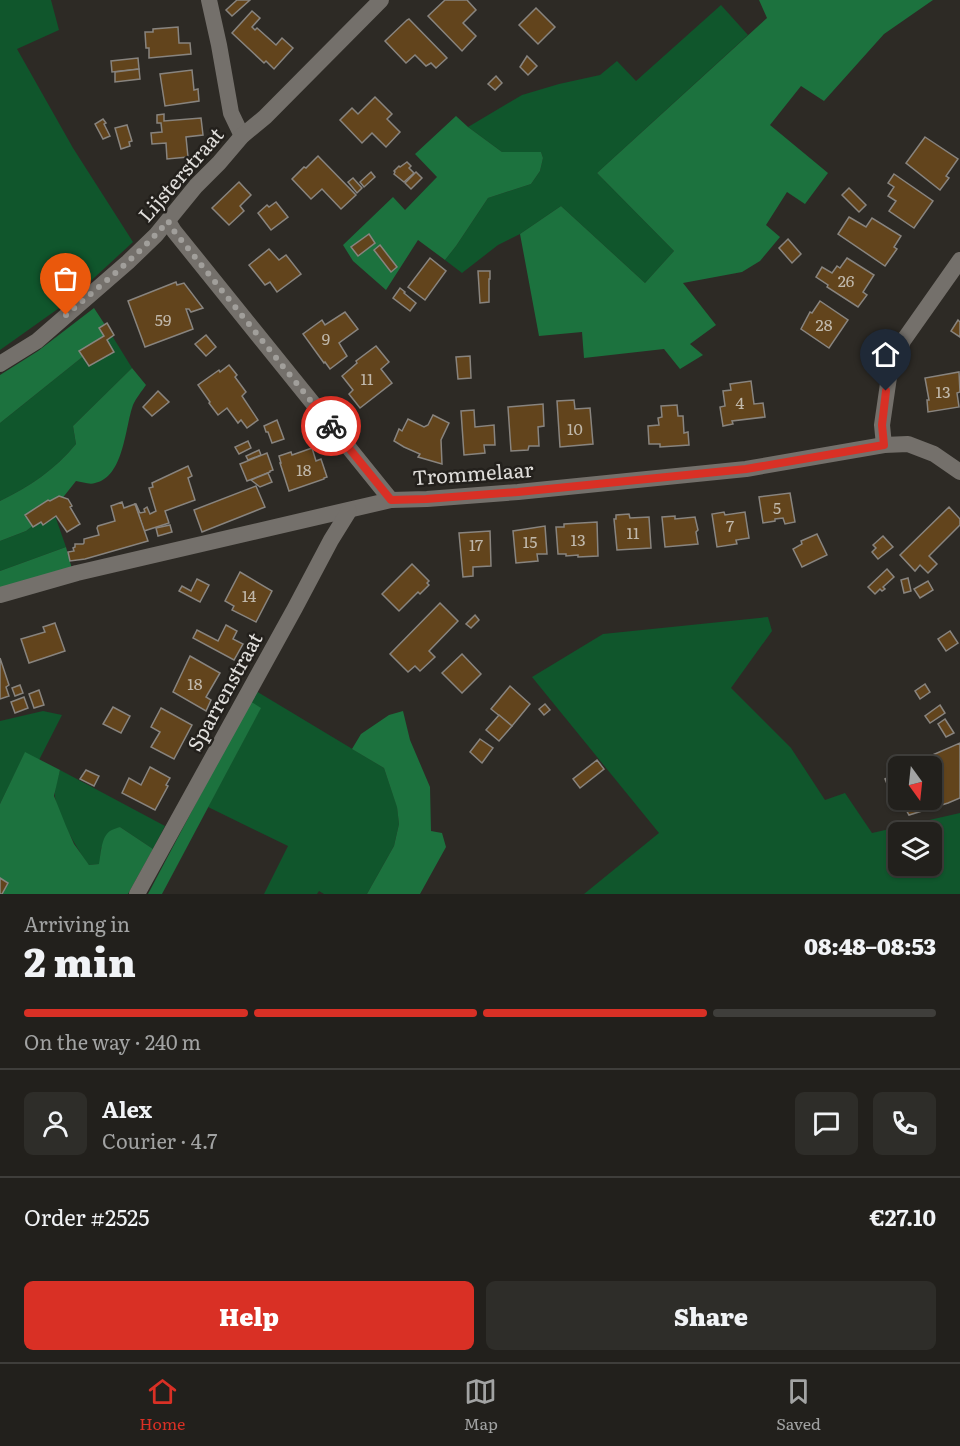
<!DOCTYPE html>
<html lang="en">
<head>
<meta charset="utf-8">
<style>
  :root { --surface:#22201c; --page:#2e2d29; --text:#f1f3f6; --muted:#a2a3a3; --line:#3f3e3b; --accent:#d93025 }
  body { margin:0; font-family:Literata,serif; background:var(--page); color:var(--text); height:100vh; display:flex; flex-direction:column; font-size:22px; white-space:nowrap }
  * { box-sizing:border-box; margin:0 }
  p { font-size:20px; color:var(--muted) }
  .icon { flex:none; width:33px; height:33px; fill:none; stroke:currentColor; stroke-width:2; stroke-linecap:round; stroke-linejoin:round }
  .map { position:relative; height:894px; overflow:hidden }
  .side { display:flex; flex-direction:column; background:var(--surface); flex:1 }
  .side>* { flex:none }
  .needle { width:39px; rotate:165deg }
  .fabs { position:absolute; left:888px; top:756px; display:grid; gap:12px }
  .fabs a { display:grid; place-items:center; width:54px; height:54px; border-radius:9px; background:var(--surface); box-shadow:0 2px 4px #0004,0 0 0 2px var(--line); font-size:30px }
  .pin { position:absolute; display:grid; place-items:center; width:51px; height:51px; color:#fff; margin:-62px -26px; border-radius:50% 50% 50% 0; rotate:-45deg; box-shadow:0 0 6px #0007 }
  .pin .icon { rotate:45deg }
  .courier { position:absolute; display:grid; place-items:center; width:60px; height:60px; margin:-30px; border:4px solid #d93025; border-radius:50%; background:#fff; color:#222; box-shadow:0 2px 8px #0007 }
  .overview em { font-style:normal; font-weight:800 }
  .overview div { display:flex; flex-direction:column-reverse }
  .overview { display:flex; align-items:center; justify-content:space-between; height:102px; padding:0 24px }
  h1 { font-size:39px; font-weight:800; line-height:45px }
  .bar { display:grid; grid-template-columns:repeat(4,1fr); gap:9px 6px; align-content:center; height:72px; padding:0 24px }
  .bar i { height:8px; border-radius:4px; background:var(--line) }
  .bar .current { background:var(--accent) }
  .bar p { grid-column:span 4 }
  .line { display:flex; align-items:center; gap:15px; padding:0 24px; border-top:2px solid var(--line) }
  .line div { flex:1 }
  .round { display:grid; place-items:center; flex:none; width:63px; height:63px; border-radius:9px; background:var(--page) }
  .button { display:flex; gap:12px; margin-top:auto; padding:12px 24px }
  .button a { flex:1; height:69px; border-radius:9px; background:var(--accent); color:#fff; font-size:24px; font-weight:800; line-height:69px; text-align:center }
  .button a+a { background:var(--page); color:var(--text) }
  .tabs { display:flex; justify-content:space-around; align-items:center; height:84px; border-top:2px solid var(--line); background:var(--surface); font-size:16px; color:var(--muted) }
  .tabs a { display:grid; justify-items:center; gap:3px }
  .tabs .current { color:var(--accent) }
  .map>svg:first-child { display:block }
  .green { fill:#10562c; fill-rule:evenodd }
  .forest { fill:#1c723e }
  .building { fill:#62441c; stroke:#88847f; stroke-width:1.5 }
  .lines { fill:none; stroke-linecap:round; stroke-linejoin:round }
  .minor { stroke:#74706b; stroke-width:16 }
  .done { stroke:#a19f9b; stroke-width:6; stroke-dasharray:0 10.8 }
  .route { stroke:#d93025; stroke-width:8 }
  .labels { text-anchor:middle; stroke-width:5; stroke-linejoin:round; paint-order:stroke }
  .number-label { font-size:16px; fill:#c0b8ab }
  .street-label { font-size:20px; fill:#e0dedb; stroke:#23201c }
</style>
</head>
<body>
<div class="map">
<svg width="960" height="894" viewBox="0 0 960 894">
  <rect width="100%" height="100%" fill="#2d2a25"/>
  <g class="green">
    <path d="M0,0H51L59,30L17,49L73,148L133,242L69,301L0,350Z"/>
    <path d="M721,5L748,35L597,173L674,251L645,283L561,206L520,234L498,245L462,273L445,260L456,246L488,198L531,184L540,171L543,158L541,152H502L468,127L522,95L559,84L600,75L617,61L636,81Z"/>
    <path d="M111,334L132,368L73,426L76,444C56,469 29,487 0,501V423Z"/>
    <path d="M53,510L66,547L0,571V541L26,531Z"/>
    <path d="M768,617L772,631L731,688L791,748L825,800L845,793L872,833L960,813V894H584L659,833L532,677L603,634ZM898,832H932V866H898Z"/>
    <path d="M256,691L384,768L397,806L399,824L394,846L367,894H324L319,891L317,894H264L288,846L208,807L260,709L250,701Z"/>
    <path d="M43,711L62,715L39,760L25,753L0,804V721Z"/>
    <path d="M60,770L165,826L153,849L120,827L101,848L100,864L89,865C79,853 53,808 55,793C55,786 58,778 60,770Z"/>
  </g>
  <g class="forest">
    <path d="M759,0H933L884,34L824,101L801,86L770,125L828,173L805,204L787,192L766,225L780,237L760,261L742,272L683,283L716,325L690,344L703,355L680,369L664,349L584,358L582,332L539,336L520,234L561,206L645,283L674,251L597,173L767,18Z"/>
    <path d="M456,116L468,127L502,152H541L543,158L540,171L531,184L488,198L456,246L445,260L418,240L386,290L353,261L343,245L393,197L405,210L437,177L415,154Z"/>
    <path d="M94,308L111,334L0,423V375L38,351Z"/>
    <path d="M132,368L146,385C142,391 136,398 133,405C125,427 124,477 95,483C90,485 82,482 76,481L53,510L26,531L0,541V501C29,487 56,469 76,444L73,426Z"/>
    <path d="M66,547L72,569L0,589V571Z"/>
    <path d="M250,701L261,708L162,894H148Z"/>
    <path d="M403,711L410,740L430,787L431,831L442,833L446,847L420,894H367L394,846L399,824L397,807L384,768L352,749L361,734L389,715Z"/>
    <path d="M25,752L60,770L54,796L66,826L74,844L89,865L99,864C101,854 101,837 110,831C113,829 117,828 120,827L153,849L128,894H0V804Z"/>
  </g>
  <g class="building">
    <path d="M237,0H250L232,16L226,10Z"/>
    <path d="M445,0H467L476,10L463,23L476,36L462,51L428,16Z"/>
    <path d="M536,8L555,27L538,44L519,25Z"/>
    <path d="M252,11L260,18L252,27L255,30L257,28L276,45L282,38L293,48L274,69L266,61L264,63L232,33Z"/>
    <path d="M409,19L447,58L436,68L431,63L426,66L415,55L406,63L385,41L407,20Z"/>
    <path d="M178,27L179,43H190L191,54L149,58V48H146L145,32H153V29Z"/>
    <path d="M527,56L537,66L528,75L520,67Z"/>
    <path d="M138,58L139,69L112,72L111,61Z"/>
    <path d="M139,69L140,79L115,82V72Z"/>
    <path d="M192,70L194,90L198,89L199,101L165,106L160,74Z"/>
    <path d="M496,76L502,83L495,90L488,84Z"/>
    <path d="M375,97L392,114L387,119L400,132L386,147L372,133L362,143L340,120L352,108L358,114Z"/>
    <path d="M164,114V121L201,118L203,135L186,137L188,157L167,159L166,143L152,144L151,133L162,132L161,123H157V115Z"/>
    <path d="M103,119L106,123L104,124L110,136L103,139L95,124Z"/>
    <path d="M127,125L132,141L129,142L130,146L121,149L115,128Z"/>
    <path d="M925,137L958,159L946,176L949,178L940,190L906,163Z"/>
    <path d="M318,156L356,195L341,209L322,189L311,199L292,179L304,167L306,168Z"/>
    <path d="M407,162L411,166L409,168L414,173L404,182L394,174L395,172L394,171L399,166L400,167Z"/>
    <path d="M371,172L375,177L364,187L360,182Z"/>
    <path d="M416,172L422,178L411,189L405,183Z"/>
    <path d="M894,174L933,201L914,228L889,211L896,201L888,196L894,187L888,183Z"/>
    <path d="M353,178L362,188L357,193L348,182Z"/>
    <path d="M239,182L251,195L240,206L244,211L229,225L212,208Z"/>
    <path d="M849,188L866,205L859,212L842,195Z"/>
    <path d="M276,202L288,217L271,230L258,213L267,205L269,207Z"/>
    <path d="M849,217L866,227L872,218L901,236L894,247L897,249L885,266L838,234Z"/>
    <path d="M369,234L375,243L358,256L351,247Z"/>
    <path d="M788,239L801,254L792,263L779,248Z"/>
    <path d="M380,245L397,267L391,272L374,250Z"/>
    <path d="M269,249L279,260L286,255L301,274L277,292L270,282L265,285L249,265Z"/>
    <path d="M430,258L446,271L425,300L408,287Z"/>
    <path d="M847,258L874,275L863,292L867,295L858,307L827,287L828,285L816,277L822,267L832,273L837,266L840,268Z"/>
    <path d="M478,271H490V279H489V302L480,303Z"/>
    <path d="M176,282L177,285L184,283L203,308L191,312L189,309H186L193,329L145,347L128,301Z"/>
    <path d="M400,288L405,292L404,293L416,303L410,311L393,298Z"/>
    <path d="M820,301L848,320L829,348L801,329L810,312L812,313Z"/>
    <path d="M345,312L358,329L339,343L347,356L330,369L325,362L324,363L303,334L322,320L325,325Z"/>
    <path d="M958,320L960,322V337L951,331Z"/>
    <path d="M107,323L114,335L107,340L114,352L89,366L79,351L104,336L99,328Z"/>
    <path d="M206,335L216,347L206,356L195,344Z"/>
    <path d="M376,346L389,362L381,369L392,383L360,408L349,394L353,390L342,376L357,363L356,361Z"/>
    <path d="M470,356L471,378L458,379L456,357Z"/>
    <path d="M229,365L237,375L235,377L246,392L242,396L258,420L247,428L241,420L238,423L227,408L218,415L209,403L210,402L198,385L219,370L220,372Z"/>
    <path d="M959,372L960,392L957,393L959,407L928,412L927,400H929L925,378Z"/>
    <path d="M751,381L754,404L763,403L765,417L732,421L733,424L723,426L720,407L725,406L723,391L731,390L730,384Z"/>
    <path d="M158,391L169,402L152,416L143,407Z"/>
    <path d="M574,400L575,409L590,408L593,444L560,447L557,401Z"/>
    <path d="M543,404L544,426L538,427L539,446H529L528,450L511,451L508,407Z"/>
    <path d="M677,405L678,416H683L684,433L688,432L689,445L660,447V444H649L648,426L659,425L658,418L662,417L661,406Z"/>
    <path d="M474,410L475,427L494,425L495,445H484L485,453L464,455L461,411Z"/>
    <path d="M433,415L449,423L441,440L442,464L418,457L420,454L404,447L394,441L399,429L402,431L408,419L424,427L428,425Z"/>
    <path d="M277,420L284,439L272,443L268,432H266L264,426Z"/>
    <path d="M248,441L251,448L239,454L235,447Z"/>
    <path d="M312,448L316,461L321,459L327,477L324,478V479L289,491L280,463H281L279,456L291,452L292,455Z"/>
    <path d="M259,450L261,455L248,460L246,456Z"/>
    <path d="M267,453L273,470L270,471V472L247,481L240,464Z"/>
    <path d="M188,466L192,476L188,478L195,500L165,511L169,523L144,531L135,504H136L140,513L145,512L144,509L147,507L150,514L156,511L149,488L153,487L152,483Z"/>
    <path d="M268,473L272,482L260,487L251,480Z"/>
    <path d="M256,486L265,507L202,532L194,510Z"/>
    <path d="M790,493L795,522L785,524L783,518L775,519V521L763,523L759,497Z"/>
    <path d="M59,496L68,499L72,506L70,507L80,524L67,532L56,516L43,525L41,522L33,527L25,515L48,500L50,501Z"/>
    <path d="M122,502L124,508L135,504L148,541L85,559L70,561L68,552L74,551L73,548L75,547V544H83L84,543V539L99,535L97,528L98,526L115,521L111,506Z"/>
    <path d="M949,507L960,519V525L929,556L937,564L928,573L920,565L915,571L900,555Z"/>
    <path d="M724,512L725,515L745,512L749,538L736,540L737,544L717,547L712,514Z"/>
    <path d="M629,514L630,518L649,517L651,548L617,550L614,519H616V515Z"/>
    <path d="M675,516V519L695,517L698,530L696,532L698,544L665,547L662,517Z"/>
    <path d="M597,522L598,556L578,557V555L566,556V554H558L556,527H564V524Z"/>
    <path d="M170,525L172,532L158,536L156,528Z"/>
    <path d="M545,526L547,554H537L538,561L516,563L513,531Z"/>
    <path d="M490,531L491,566L473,567V576L463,577L459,533Z"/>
    <path d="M817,534L827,555L802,567L793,549L802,544L801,541Z"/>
    <path d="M883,536L893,547L878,559L872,552L876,548L873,545Z"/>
    <path d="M412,564L429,581L427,583L429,585L420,594L418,592L399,611L382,594Z"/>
    <path d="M887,569L894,577L883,587L885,589L882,591L880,589L875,594L868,587Z"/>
    <path d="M240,572L272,591L256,622L232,610L234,606L225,601Z"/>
    <path d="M908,578L911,591L904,593L901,580Z"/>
    <path d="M197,579L209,585L200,602L179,591L182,586L191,591Z"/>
    <path d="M928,581L933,590L920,598L914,589Z"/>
    <path d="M440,603L458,621L429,651L435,657L420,671L415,666L408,672L390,654Z"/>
    <path d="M475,615L479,620L471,628L466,624Z"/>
    <path d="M55,623L65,651L29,663L21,639L45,632L43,627Z"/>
    <path d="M226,625L237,631L233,639L243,644L234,660L193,638L197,630L218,641Z"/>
    <path d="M950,631L958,643L946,651L938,639Z"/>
    <path d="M462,654L481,674L462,693L442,673Z"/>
    <path d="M190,656L220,673L206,697L211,700L206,711L173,692Z"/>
    <path d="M0,658L9,685L6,687L9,696L0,699Z"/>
    <path d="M925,684L930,692L920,699L915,691Z"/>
    <path d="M20,685L23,693L15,696L12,688Z"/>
    <path d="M510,686L530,704L512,726L491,709Z"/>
    <path d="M39,690L44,705L34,708L29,694Z"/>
    <path d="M24,697L28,708L15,713L11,702Z"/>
    <path d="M545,704L550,710L544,715L539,709Z"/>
    <path d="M940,705L945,713L930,723L925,716Z"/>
    <path d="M113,707L130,716L121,733L103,724Z"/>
    <path d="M161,708L192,725L174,759L151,747L160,732L151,727Z"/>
    <path d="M499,715L512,726L499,741L486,730Z"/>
    <path d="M945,719L954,733L946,737L938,724Z"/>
    <path d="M480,739L493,748L482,763L470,752Z"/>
    <path d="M960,743V798L948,803L909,815L904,806L897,808L885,779L898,773V800H932V766H921L930,762L928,757Z"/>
    <path d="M597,760L604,769L580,788L573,779Z"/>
    <path d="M150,767L170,778L166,785L168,786L155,810L122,793L129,778L141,785Z"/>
    <path d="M86,770L99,776L94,786L80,779Z"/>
    <path d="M0,878L8,883L2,894H0Z"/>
  </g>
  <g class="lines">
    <g class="minor">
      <path d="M209,0L219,45L231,113L242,136"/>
      <path d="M168,221L174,231L391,500"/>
      <path d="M0,364L37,341L128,262L156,235L196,186L219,163L242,136L265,117L381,0"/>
      <path d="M884,445L882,425L889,377L903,341L960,260"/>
      <path d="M0,595L77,573L391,500L427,499L518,492L746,469L884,445L908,444L934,454L960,472"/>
      <path d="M137,894L295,608L331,540L349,511"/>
    </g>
  </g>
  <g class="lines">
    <path class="done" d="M66,315C101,285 138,256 168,221L174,231L331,426"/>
    <path class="route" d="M331,426L391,500L426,499L518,492L746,469L884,445L882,425L886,391"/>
  </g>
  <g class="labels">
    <g class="number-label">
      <text x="846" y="287">26</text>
      <text x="163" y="326">59</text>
      <text x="824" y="331">28</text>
      <text x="326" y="345">9</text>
      <text x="367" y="385">11</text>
      <text x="943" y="398">13</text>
      <text x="740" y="409">4</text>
      <text x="575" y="435">10</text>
      <text x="304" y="476">18</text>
      <text x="777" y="514">5</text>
      <text x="730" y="532">7</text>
      <text x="633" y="539">11</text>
      <text x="578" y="546">13</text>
      <text x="530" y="548">15</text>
      <text x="476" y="551">17</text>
      <text x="249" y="602">14</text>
      <text x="195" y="690">18</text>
    </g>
    <g class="street-label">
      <text transform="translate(181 175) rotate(-49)" y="7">Lijsterstraat</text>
      <text transform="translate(473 474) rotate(-4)" y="7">Trommelaar</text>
      <text transform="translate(225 692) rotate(-61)" y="7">Sparrenstraat</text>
    </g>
  </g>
</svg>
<div class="fabs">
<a><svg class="needle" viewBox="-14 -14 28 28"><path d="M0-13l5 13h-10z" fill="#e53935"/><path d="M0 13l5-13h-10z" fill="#a2a3a3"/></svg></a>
<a><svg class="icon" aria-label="layers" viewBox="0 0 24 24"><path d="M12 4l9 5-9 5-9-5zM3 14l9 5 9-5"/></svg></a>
</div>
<div class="pin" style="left:66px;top:315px;background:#ea580c"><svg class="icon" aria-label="bag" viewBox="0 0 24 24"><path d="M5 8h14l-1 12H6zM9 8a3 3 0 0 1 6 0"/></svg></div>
<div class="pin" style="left:886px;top:391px;background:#1f2937"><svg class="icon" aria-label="home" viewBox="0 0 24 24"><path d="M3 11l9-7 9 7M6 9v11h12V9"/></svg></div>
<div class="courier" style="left:331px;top:426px"><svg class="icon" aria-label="bike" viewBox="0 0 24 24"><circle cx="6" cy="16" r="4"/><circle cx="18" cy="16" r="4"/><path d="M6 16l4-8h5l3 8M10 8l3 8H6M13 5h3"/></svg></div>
</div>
<section class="side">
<div class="overview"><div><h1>2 min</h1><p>Arriving in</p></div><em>08:48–08:53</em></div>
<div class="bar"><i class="current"></i><i class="current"></i><i class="current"></i><i></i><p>On the way · 240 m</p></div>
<div class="line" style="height:108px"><a class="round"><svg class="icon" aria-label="person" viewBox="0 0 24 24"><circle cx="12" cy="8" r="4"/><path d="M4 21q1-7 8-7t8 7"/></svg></a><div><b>Alex</b><p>Courier · 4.7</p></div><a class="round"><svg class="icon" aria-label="chat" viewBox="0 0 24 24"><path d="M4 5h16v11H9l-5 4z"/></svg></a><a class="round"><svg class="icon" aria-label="phone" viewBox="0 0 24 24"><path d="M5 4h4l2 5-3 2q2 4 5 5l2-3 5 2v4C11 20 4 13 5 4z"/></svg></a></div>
<div class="line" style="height:78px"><div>Order #2525</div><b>€27.10</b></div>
<div class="button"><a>Help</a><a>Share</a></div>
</section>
<nav class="tabs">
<a class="current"><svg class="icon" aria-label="home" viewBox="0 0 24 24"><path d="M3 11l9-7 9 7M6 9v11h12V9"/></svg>Home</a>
<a><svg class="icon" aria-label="map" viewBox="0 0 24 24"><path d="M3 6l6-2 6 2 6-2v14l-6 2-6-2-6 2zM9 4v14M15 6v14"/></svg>Map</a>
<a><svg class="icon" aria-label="saved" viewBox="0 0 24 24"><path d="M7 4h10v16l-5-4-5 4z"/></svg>Saved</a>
</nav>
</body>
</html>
